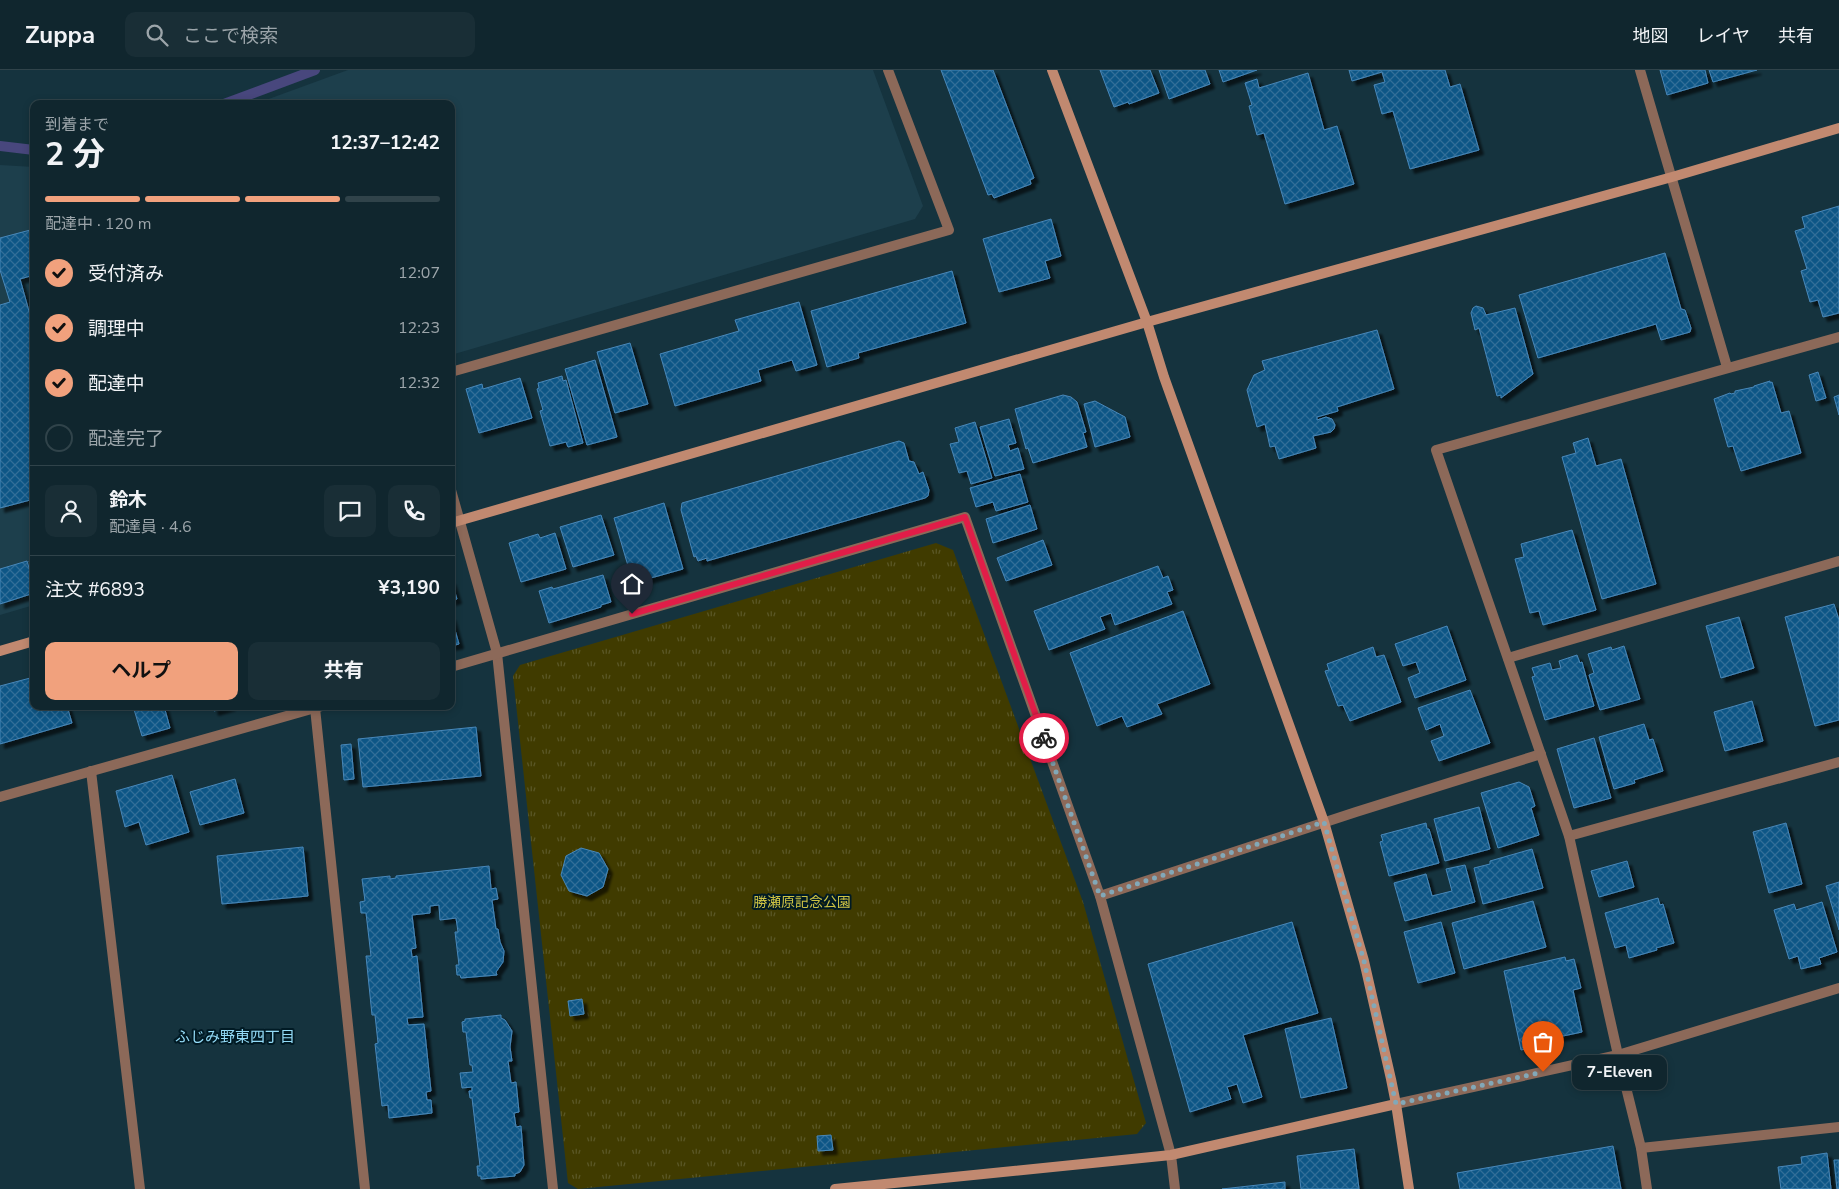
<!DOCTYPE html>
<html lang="ja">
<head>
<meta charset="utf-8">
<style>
  :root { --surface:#10262e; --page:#192e36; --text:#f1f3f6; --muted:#9ca5aa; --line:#30434a; --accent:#f1a17d }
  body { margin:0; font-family:"Nunito Sans","Noto Sans JP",sans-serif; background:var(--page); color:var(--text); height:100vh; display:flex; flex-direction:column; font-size:19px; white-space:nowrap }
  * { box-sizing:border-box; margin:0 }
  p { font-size:16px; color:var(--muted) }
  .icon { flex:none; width:28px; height:28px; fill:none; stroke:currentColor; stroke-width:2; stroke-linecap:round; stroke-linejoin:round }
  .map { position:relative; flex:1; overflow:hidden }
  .sheet { position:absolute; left:30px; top:30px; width:425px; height:610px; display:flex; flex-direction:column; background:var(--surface); border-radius:10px; box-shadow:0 2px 8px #0003,0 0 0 1px var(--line) }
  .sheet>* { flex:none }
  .pin { position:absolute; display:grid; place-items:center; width:42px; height:42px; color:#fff; margin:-51px -21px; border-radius:50% 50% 50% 0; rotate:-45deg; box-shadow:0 0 5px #0007 }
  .pin .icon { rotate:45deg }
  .courier { position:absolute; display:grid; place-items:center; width:50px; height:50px; margin:-25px; border:4px solid #e11d48; border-radius:50%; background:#fff; color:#222; box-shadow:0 1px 6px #0007 }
  .bubble { position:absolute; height:35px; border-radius:10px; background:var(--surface); box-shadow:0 2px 8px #0003,0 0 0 1px var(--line); font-size:16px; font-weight:700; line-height:35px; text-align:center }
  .head em { font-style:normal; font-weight:700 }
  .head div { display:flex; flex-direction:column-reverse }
  .head { display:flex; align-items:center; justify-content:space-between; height:85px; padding:0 15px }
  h1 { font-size:32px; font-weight:700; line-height:38px }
  .bar { display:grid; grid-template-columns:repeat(4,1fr); gap:8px 5px; align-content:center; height:60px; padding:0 15px }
  .bar i { height:6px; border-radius:4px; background:var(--line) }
  .bar .selected { background:var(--accent) }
  .bar p { grid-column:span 4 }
  .line { display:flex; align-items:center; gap:12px; padding:0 15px; border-top:1px solid var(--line) }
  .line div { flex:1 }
  .round { display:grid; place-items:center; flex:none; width:52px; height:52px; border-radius:10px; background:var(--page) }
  ol { padding:0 15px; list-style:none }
  li { display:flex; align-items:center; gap:15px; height:55px }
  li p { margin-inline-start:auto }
  li .icon { padding:5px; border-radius:50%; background:var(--accent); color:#111; stroke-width:4 }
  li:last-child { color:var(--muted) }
  li i { width:28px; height:28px; border:2px solid var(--line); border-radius:50% }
  .button { display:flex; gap:10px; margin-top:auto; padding:10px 15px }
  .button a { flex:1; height:58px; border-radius:10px; background:var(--accent); color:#111; font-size:20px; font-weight:700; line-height:58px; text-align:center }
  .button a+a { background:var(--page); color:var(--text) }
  header { display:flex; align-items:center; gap:30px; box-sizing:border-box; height:70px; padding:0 25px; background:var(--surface); border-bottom:1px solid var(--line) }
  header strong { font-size:24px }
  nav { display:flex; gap:28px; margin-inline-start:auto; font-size:18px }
  .search { width:350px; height:45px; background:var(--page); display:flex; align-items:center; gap:12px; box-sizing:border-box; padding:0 18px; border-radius:10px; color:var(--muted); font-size:19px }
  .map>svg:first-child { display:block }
  .built { fill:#1d3f4c }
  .park { fill:url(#park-tufts) }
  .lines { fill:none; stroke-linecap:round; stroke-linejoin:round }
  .stream { stroke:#48477d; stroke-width:10 }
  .building { fill:url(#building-cross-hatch); stroke:#4888ba; filter:url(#shadow) }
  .street { stroke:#8c6959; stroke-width:10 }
  .secondary { stroke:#c18970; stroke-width:10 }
  .done { stroke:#82a8b8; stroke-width:5; stroke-dasharray:0 9 }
  .route { stroke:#e11d48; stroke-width:6 }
  .labels { text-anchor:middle; stroke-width:4; stroke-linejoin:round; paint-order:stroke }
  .park-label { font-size:14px; fill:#cdc344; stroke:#001a24 }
  .neighbourhood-label { font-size:15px; fill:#94dcf8; stroke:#001a24 }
</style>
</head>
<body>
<header>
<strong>Zuppa</strong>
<div class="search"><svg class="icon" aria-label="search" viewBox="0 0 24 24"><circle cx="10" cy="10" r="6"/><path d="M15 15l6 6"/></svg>ここで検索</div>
<nav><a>地図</a><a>レイヤ</a><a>共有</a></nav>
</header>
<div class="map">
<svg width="1839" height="1119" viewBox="0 0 1839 1119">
  <defs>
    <pattern id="park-tufts" width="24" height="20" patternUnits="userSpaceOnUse" patternTransform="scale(1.25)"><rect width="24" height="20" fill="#403b00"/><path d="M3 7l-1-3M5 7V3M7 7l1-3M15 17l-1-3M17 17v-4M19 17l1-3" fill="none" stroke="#5a5726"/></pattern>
    <pattern id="building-cross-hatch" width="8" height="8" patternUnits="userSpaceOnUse" patternTransform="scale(1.25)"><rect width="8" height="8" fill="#0f5686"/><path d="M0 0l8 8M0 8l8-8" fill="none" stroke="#306e98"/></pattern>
    <filter id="shadow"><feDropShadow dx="4.5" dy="4.5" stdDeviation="1" flood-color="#0009"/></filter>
  </defs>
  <rect width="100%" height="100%" fill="#15333e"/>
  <g class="built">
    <path d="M348,0H873L923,136L915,149L451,285V34H255Z"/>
    <path d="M0,95L34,97V535L0,545Z"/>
  </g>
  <path class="park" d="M936,473L953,480L1083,832L1146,1053L1137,1064L578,1119L568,1113L513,606L520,595Z"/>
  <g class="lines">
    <g class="stream">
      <path d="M224,34L315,0"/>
      <path d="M0,76L34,80"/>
    </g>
  </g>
  <g class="building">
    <path d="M941,0H993L1034,108L1030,110L1031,114L994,128L992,124L988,125Z"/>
    <path d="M1100,0H1150L1159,23L1129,34L1128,32L1114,37Z"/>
    <path d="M1159,0H1205L1210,14L1169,29Z"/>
    <path d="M1219,0H1257L1223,12Z"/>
    <path d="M1349,0H1445L1450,17L1460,14L1479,80L1410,99L1393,41L1382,44L1374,15L1385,12L1382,2L1352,11Z"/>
    <path d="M1660,0H1705L1708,13L1667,25Z"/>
    <path d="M1709,0H1757L1713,12Z"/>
    <path d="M1308,3L1324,60L1337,56L1354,114L1285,134L1264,63L1257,65L1249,36L1252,35L1245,13L1257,9L1259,18Z"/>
    <path d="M1839,136V243L1823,247L1818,230L1810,232L1801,201L1807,199L1795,161L1805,158L1802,147Z"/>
    <path d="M1051,149L1061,186L1045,191L1050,208L999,222L983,169Z"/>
    <path d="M34,159V205L20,209L32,252L34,251V429L0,438V235L10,232L0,200V168Z"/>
    <path d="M1665,183L1681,239L1685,240L1691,258L1690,262L1661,270L1656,254L1538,288L1519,225Z"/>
    <path d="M952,201L966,253L858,283L859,288L827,297L811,241Z"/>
    <path d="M799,232L817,295L796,301L792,290L758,300L761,311L675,336L660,284L739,261L735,250Z"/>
    <path d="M1476,236L1483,238L1486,245L1515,238L1533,304L1501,328V325L1497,326L1479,258L1475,260L1471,243L1473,238Z"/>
    <path d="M1377,260L1394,319L1337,337L1338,341L1317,347V350L1326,347L1332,349L1335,355L1334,359L1331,362L1313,366L1316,378L1279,389L1275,376L1270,377L1265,354L1257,357L1247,320L1254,305L1265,300L1262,291Z"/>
    <path d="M630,273L648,334L615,343L597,282Z"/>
    <path d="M595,290L617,367L587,375L565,299Z"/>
    <path d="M1818,302L1826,328L1816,331L1809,305Z"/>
    <path d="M562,306L563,311L566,310L583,373L568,377L566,372L550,376L540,341L543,340L537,319L539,318L538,313Z"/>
    <path d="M520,308L532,348L479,363L466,319L482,314L483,319Z"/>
    <path d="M1770,311V313L1772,312L1781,343L1789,341L1801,383L1741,401L1733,376L1728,377L1714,329L1730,323L1731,324L1735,323V321L1754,317V316Z"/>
    <path d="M1063,325L1071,327L1077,332L1086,362L1083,363L1087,377L1033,393L1028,378L1026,379L1015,339Z"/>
    <path d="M1839,325V345L1834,327Z"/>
    <path d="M1095,331L1125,347L1130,367L1095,377L1084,334Z"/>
    <path d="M1009,349L1016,373L1008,375L1010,381L1018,378L1024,399L995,406L980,357Z"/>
    <path d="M975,352L992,408L971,414L967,401L959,403L950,374L959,372L955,358Z"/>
    <path d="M1588,368L1596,396L1621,389L1656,514L1602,529L1562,387L1576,383L1573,373Z"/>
    <path d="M899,371L904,373L909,391L914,392L919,404L923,402L929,420L928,426L925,428L707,491V488L698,491L696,486L694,487L681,440L682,433Z"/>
    <path d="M1020,404L1028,432L996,441L993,432L976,437L970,418Z"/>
    <path d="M664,433L683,499L633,513L614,448Z"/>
    <path d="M1030,435L1037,459L993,473L986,449Z"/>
    <path d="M601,445L614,485L573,497L560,457Z"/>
    <path d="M1572,460L1596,540L1543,555L1539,541L1530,543L1515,489L1524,487L1521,474Z"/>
    <path d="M555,463L566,499L521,512L509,473L538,464L540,468Z"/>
    <path d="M1043,470L1052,495L1006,511L997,488Z"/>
    <path d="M34,490V507L29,491Z"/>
    <path d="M27,491L34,515V523L0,534V499Z"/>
    <path d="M1158,496L1163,508L1168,506L1173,520L1167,522L1172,534L1115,555L1111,543L1100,547L1105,559L1049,580L1034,541Z"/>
    <path d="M603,505L611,532L601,535V537L549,553L539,521L552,517L553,519Z"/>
    <path d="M451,510L457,529L451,531Z"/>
    <path d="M1834,534L1839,550V650L1815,656L1785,547Z"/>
    <path d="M1183,541L1210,614L1157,634L1162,644L1127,657L1122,646L1097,656L1070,583Z"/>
    <path d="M451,546L459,574L451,576Z"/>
    <path d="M1739,547L1754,598L1721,608L1706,556Z"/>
    <path d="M1447,556L1466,610L1415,628L1408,608L1420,603L1416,592L1403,596L1395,574Z"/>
    <path d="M1624,576L1640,629L1600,640L1589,605L1594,603L1588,584L1611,577L1612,580Z"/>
    <path d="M1373,577L1376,587L1384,585L1401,632L1350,651L1343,635L1338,636L1325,601L1329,600L1327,594Z"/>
    <path d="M1577,585L1580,593L1582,592L1594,636L1545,650L1532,607L1535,606L1532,598L1550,593L1552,600L1561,598L1559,591Z"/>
    <path d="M34,607V636H67L72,653L0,674V616Z"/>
    <path d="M1470,620L1490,673L1439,691L1431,671L1444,666L1440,654L1426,660L1418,638Z"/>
    <path d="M1752,631L1763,671L1725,681L1714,642Z"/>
    <path d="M133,636H164L170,658L142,666Z"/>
    <path d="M213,636H231L214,641Z"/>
    <path d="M1644,654L1649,670L1653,669L1663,701L1634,710L1635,713L1614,719L1599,667Z"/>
    <path d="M476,657L481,706L363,717L358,669Z"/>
    <path d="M1594,668L1611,728L1574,738L1557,679Z"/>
    <path d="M351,674L354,709L344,710L341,675Z"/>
    <path d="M172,705L189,762L146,775L139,752L125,757L116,721Z"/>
    <path d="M235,709L244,743L200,755L190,722Z"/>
    <path d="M1519,712L1529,717L1535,736L1531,738L1539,765L1498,778L1481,723Z"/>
    <path d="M1479,737L1490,779L1445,791L1434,749Z"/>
    <path d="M1426,753L1427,759H1429L1439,793L1389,806L1380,772L1383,771L1381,765Z"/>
    <path d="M1786,753L1802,814L1769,823L1753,762Z"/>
    <path d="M303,777L308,826L222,834L217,786Z"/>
    <path d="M581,778L599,783L608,799L603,817L587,826L569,821L561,805L566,786Z"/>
    <path d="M1532,779L1543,818L1483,834L1474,798L1490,794V791Z"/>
    <path d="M1627,791L1634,817L1599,827L1591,801Z"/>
    <path d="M1465,795L1475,832L1405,851L1394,813L1426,804L1432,826L1452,821L1446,799Z"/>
    <path d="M489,796L491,819L496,818L498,829L492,830L496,859H498L500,872L504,881L503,892L496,902L497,905L461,908L460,905H457L456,895H459L455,862H458L456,848L440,850L439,835L430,836V843L412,845L416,878L411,879L412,887L417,886L423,947L407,948L408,955L424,954L431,1021L426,1022L427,1030H431L432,1043L389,1048L388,1035L382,1036L375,974L378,973L375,945H372L366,886H371L366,843H361L360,832L365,831L362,809L390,806V809L396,808V806Z"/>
    <path d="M1839,812V860L1826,816Z"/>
    <path d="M1658,828L1660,835L1663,834L1674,873L1656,878L1657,880L1629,888L1626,875L1615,878L1605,843Z"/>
    <path d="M1533,831L1546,877L1464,899L1452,853Z"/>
    <path d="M1822,832L1837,882L1819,888L1821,894L1801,899L1798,886L1789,889L1774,840L1794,834L1796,840Z"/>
    <path d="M1292,852L1318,943L1243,965L1262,1027L1243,1033L1237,1014L1227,1017L1231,1029L1190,1042L1148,894Z"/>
    <path d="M1441,852L1455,903L1418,913L1404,862Z"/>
    <path d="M1565,887L1566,891L1574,889L1581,918L1573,920L1582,962L1539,971L1540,976L1521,980L1504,901Z"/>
    <path d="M582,929L584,944L570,946L568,931Z"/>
    <path d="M501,945V948L505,950L512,961L510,977L512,991H508L511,1013L516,1012L519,1042L514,1043L516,1057L521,1056L524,1095L520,1102L515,1104V1106L481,1109V1106H478L477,1096H480L472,1028H470L469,1021H472V1017L462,1018L460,1003L473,1002L472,995H470L466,962H463L462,952L465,951V949Z"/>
    <path d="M1331,948L1347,1018L1301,1028L1285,959Z"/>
    <path d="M831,1065L833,1080L818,1081L817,1066Z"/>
    <path d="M1613,1076L1621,1119H1460L1457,1103Z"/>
    <path d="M1354,1079L1359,1119H1301L1297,1086Z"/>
    <path d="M1827,1083L1831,1119H1781L1778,1097L1802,1094L1801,1087Z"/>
    <path d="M1834,1090H1839V1119H1837Z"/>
    <path d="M1285,1112V1119H1222Z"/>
  </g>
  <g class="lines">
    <g class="street">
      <path d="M1640,0L1727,297"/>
      <path d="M451,302L949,160L888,0"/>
      <path d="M451,420L497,583L553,1119"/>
      <path d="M1508,588L1839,491"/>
      <path d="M451,597L965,447L1100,826L1171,1085L1175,1119"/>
      <path d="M315,638L365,1119"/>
      <path d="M91,701L140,1119"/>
      <path d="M0,727L322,636"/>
      <path d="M1569,766L1839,692"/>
      <path d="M1100,826L1356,742L1541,684"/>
      <path d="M1396,1034L1618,985L1839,918"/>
      <path d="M1641,1078L1839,1057"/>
      <path d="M1647,1119L1641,1078L1618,985L1569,766L1436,380L1839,267"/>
    </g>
    <g class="secondary">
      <path d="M1052,0L1147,252L1164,307L1324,752L1364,891L1391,1009L1396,1034L1409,1119"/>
      <path d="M451,453L1147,252L1672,107L1839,58"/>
      <path d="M0,581L34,571"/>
      <path d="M835,1119L1171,1085L1396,1034"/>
    </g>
  </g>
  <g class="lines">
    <path class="done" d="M1044,668L1100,826L1324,752L1364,891L1396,1034L1543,1002"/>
    <path class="route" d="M632,544L965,447L1044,668"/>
  </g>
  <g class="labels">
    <g class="park-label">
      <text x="802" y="837">勝瀬原記念公園</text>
    </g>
    <g class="neighbourhood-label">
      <text x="235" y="972">ふじみ野東四丁目</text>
    </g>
  </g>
</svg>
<div class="pin" style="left:1543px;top:1002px;background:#ea580c"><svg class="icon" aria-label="bag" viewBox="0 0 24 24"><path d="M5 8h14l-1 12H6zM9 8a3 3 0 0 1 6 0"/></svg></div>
<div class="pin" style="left:632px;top:544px;background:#1f2937"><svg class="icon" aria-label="home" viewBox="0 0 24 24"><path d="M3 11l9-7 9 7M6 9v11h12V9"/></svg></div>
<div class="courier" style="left:1044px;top:668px"><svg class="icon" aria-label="bike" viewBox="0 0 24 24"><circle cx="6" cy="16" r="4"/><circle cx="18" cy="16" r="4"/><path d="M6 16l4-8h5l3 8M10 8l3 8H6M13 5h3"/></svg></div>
<div class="bubble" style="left:1572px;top:985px;width:95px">7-Eleven</div>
<section class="sheet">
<div class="head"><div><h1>2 分</h1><p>到着まで</p></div><em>12:37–12:42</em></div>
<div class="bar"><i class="selected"></i><i class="selected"></i><i class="selected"></i><i></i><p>配達中 · 120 m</p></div>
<ol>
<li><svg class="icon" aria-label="check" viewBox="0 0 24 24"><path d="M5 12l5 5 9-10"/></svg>受付済み<p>12:07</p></li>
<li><svg class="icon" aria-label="check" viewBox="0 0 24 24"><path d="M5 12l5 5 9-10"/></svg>調理中<p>12:23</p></li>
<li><svg class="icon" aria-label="check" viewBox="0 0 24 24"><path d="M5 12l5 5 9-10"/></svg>配達中<p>12:32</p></li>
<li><i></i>配達完了</li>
</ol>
<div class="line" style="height:90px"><a class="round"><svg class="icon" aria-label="person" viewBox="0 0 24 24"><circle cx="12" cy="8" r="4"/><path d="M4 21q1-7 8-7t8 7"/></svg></a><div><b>鈴木</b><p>配達員 · 4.6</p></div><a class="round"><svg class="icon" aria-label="chat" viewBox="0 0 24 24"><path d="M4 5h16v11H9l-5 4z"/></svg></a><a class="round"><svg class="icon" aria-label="phone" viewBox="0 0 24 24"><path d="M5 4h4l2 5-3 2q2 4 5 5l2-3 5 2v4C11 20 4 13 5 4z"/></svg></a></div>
<div class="line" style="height:65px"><div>注文 #6893</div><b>¥3,190</b></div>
<div class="button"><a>ヘルプ</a><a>共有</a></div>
</section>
</div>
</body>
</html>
